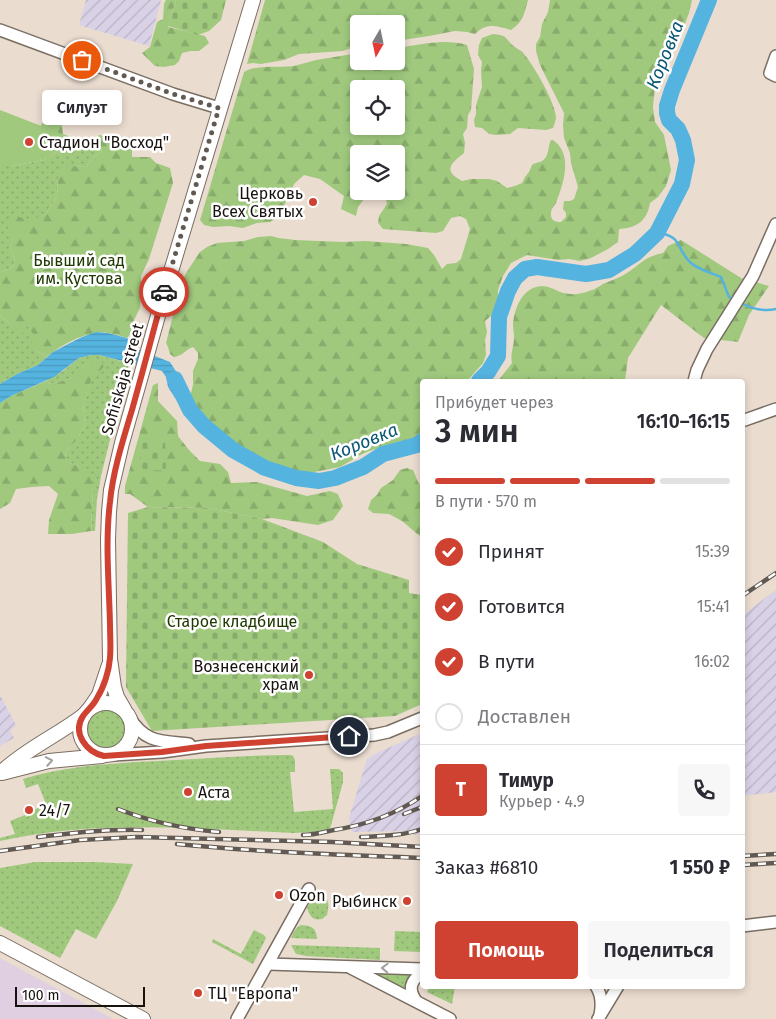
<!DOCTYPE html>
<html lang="ru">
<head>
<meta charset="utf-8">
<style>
  :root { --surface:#fff; --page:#f7f7f7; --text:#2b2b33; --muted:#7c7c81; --line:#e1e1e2; --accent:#cf4231 }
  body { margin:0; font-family:"Fira Sans",sans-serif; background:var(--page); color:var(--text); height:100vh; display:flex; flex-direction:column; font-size:19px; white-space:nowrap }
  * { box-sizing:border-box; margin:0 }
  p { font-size:16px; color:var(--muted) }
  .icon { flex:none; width:28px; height:28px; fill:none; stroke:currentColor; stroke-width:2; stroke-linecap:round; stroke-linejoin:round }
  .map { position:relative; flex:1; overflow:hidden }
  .side { position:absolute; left:420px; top:379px; width:325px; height:610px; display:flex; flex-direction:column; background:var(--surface); border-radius:5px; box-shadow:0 2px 8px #0003 }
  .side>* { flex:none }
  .needle { width:32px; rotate:189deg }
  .controls { position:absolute; left:350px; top:15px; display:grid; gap:10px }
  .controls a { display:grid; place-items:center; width:55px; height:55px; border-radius:5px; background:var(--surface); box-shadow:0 2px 8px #0003; font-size:25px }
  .scale { position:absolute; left:15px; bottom:12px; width:130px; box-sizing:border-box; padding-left:5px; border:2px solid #17120e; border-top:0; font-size:14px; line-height:18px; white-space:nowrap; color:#17120e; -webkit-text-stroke:4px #fff; paint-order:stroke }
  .pin { position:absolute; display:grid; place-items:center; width:42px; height:42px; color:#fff; margin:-21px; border:2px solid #fff; border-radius:50%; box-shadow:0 1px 5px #0007 }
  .courier { position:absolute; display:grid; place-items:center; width:50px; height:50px; margin:-25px; border:4px solid #cf4231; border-radius:50%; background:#fff; color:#222; box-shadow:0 1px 6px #0007 }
  .bubble { position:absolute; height:35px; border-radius:5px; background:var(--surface); box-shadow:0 2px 8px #0003; font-size:16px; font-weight:600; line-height:35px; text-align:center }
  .summary em { font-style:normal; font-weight:600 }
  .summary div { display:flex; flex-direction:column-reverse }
  .summary { display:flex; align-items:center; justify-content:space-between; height:85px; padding:0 15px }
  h1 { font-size:32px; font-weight:600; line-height:38px }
  .bar { display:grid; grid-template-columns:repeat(4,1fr); gap:8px 5px; align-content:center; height:60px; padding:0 15px }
  .bar i { height:6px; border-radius:4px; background:var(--line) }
  .bar .on { background:var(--accent) }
  .bar p { grid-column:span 4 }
  .line { display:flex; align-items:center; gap:12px; padding:0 15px; border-top:1px solid var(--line) }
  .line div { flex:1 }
  .round { display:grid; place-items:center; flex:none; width:52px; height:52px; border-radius:5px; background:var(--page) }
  ol { padding:0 15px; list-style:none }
  li { display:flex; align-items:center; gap:15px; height:55px }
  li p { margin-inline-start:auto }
  li .icon { padding:5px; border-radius:50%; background:var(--accent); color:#fff; stroke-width:4 }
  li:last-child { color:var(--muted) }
  li i { width:28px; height:28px; border:2px solid var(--line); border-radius:50% }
  .button { display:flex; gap:10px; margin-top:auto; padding:10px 15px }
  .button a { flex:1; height:58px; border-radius:5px; background:var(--accent); color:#fff; font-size:20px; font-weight:600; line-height:58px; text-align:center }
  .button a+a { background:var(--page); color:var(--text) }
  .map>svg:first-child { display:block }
  .industrial { fill:url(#industrial-furrows) }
  .education { fill:#dfcfe1 }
  .grass { fill:url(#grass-dots) }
  .forest { fill:url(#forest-firs); fill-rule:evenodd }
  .cemetery { fill:url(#cemetery-stones) }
  .park { fill:#a0c97e }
  .water { fill:url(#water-rules) }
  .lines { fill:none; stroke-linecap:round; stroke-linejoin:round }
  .stream { stroke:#55b3df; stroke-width:2.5 }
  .river { stroke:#55b3df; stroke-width:16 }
  .minor-casing { stroke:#7a6e62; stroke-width:14 }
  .major-casing { stroke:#7a6e62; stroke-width:16 }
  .minor { stroke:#fff; stroke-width:11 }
  .major { stroke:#fff; stroke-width:14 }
  .rail-casing { stroke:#625a52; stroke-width:4.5 }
  .rail { stroke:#fff; stroke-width:2.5; stroke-dasharray:8; stroke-linecap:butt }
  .oneway { stroke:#a2a09f }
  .done { stroke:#615952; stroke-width:5; stroke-dasharray:0 9 }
  .route { stroke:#cf4231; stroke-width:6 }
  .poi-dot { fill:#cf4231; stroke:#fff; stroke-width:2 }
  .labels { text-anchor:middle; stroke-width:5; stroke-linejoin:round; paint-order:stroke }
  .poi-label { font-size:16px; fill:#17120e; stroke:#fff; text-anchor:start }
  .park-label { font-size:16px; fill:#213a03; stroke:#fff }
  .street-label { font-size:16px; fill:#17120e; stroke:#fff }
  .water-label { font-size:18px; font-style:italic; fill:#095775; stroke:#fff }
</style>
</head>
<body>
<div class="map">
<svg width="776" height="1019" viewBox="0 0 776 1019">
  <defs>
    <pattern id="industrial-furrows" width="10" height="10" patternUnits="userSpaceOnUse" patternTransform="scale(1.25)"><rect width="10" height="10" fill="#d9d1e6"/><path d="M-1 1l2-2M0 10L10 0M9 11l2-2" fill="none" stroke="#bab2c4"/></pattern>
    <pattern id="grass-dots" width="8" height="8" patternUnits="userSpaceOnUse" patternTransform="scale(1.25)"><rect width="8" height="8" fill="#a0c97e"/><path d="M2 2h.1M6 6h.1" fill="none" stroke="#89ac6c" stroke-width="1.8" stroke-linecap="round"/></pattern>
    <pattern id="forest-firs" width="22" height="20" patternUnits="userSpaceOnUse" patternTransform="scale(1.25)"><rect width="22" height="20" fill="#a0c97e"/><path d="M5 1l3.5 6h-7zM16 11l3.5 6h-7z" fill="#89ac6c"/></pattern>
    <pattern id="cemetery-stones" width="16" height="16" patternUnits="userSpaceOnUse" patternTransform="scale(1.25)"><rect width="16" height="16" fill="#a0c97e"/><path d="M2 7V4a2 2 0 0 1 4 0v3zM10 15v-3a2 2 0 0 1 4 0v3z" fill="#89ac6c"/></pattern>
    <pattern id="water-rules" width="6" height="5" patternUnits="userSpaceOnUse" patternTransform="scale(1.25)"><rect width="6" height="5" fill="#55b3df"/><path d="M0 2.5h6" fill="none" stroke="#4999be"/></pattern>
  </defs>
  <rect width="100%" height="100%" fill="#eadccf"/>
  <g class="industrial">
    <path d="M86,0H161L149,46L79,25Z"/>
    <path d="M776,590V792L743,796V615Z"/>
    <path d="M0,695L16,725L10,731L14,738L0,746Z"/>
    <path d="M422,733V833L414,835L409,831L352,832L349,818L367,759L379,752Z"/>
  </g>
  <path class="education" d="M0,958L35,977L113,1019H0Z"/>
  <g class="grass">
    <path d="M63,134L101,149L102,151L93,158L86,167L73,166L58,178L57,196L46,214L34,220L13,238L10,248L15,260L13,267L1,272H0V166H12L38,161L40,159L42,161L54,154L64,143Z"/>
    <path d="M0,315L11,325H28L33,335L37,351L47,357L38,365L17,374L0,384Z"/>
    <path d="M91,355H99L129,363L101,476L97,499L95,531H91L93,491L79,466L67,462L65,452L76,441L85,425L83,404L92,377L103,368L83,367L81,376L51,384L46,381L63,371L79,358Z"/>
    <circle cx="106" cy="729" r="19"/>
    <path d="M291,755L293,756L295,760V772H290L294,812L333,809L330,769H339L343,773V782L330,829L312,832L294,833C197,829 96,819 0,841V838L15,834L10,821L25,815L26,817L35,813L34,810L46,804L38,784L26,788L23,779C72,764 124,763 175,760C213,758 252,755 291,755Z"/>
    <path d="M35,862H94L133,864L117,901L96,939L76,929L60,958L0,926V868Z"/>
    <path d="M320,894C330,898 329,905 327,915L322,919C312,921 310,916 307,908L314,895Z"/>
    <path d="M301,925C313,926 316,928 317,939L291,938C293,933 296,927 301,925Z"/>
    <path d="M254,930L264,935L266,938L253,964L212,942L213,939L241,954Z"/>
    <path d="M395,931L422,932V952L394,951Z"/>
    <path d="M291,945L380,948V960L306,956L296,954Z"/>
    <path d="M361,969L410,973L411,976L406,989L404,990Z"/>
    <path d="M430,986H455L452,1004L427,992Z"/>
  </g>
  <g class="forest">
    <path d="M166,0H176L168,27L205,36L209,43L199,51H191L182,53L179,61L175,65L164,67L155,66L142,53L150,47L157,22L163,19L164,4Z"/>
    <path d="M265,0H528C524,14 524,21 511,30C497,26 487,22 475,34L467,32L455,31L429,36L396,41V24H359V46L354,47L343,51L299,54L284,60L261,64L253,63L247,64Z"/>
    <path d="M550,0H692L689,13L683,29L661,64L655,86L653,107L655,122L664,135L671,170L666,186L658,197L650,203C647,221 637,228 619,229L618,242L608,249L591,258L580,261L569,259L558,260L527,255L511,263L503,276L498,290V298L492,315L485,321L487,332L485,340L486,355L483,363L467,381H422V432L409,441L389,448L381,447L364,453L340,467L309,473L274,466L252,455L229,442L199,415L190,397L193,385V371L198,359V353L193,347C186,349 183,356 174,357L170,354L168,347L166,343L177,300L182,290L183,280L186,273L200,252L207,247L217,243L244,241L258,237L271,236L279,238L295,240L343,242L365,241L406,244L428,248L434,255L442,269L447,264L456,263L461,259L470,229L466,219L460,216L451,218L443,231L436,233L383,229L378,223L379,216L387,204L385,195L374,197L369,191H396V154H359V191H364V199L358,207L356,216L341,209L344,196L320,179L304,175L294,184L279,217L270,222L257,223L243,228L229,226L213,227L204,225L200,220L244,72C257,64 278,68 294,66C301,64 309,62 316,60C330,58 345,55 359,53V61H396V48C420,45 444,38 467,45L474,69L471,110L468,115L467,128L463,134L465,143L464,153C450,164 443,171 462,181L471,179H489L497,181L507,188L515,186L522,183L525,177L529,172L532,165C534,163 537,163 540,162C550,158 547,148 551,140H553C574,155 563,184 556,203C554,206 551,209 551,213C550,220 555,222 561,222L566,217V213L563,209L564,201H570L574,199L578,187L571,163L570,153L564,138L563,125L564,113L540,65L536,51V44L540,37L542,24L548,12ZM359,89H396V126H359Z"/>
    <path d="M493,34C509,35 505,40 515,47C518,50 522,50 524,54C534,66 555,102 556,117C556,120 554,125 553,128L546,130L518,128L510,134L496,135L489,134L482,128L475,127L474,120L476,114V105L482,87L481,70L482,62L478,55L479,45L482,38Z"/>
    <path d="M46,116H55L62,126L64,143L54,154L42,161L33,150L38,131Z"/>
    <path d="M99,135L126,139L132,144V157H150L156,163L170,168L173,183L149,259L141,276L140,308L133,322L131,333L127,338C121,336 115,334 108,333C89,330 62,344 47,357L37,351L32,344L33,335L28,325L23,333L15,334L11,325L0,315V272H1L13,267L15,260L10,248L13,238L8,228L14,216L33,220L46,214L57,196L58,178L62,168L73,166L86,167L93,158L102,151L95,140Z"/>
    <path d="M681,240L741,278L769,286L749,315L738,342L704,338L661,305L628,358L625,381H498L512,363C510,354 514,347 514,337C514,333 513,329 513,325C514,309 522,287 542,286C548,286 554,289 560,292C570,295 579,295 589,291C594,290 598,287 603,284C612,280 622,277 630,271C644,261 645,257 663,253L668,246Z"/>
    <path d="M96,360L104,363L103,368L92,378L83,404L85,425L76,441L65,452L67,462L79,466L91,474L93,491L91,531L72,534H48L49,520L58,494L49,486L32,487L16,489L10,503L0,509V403L11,396L46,381L51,384L80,376L83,367Z"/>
    <path d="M158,383V401L177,421L178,436L189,450L200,461L220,464L228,472L231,483L257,482L307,496L330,491L338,494L343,506L333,520L318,525L272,518L262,519L209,508L148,507L130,494H125V486L153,385Z"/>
    <path d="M407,468L413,470L418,482L422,487V538L402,521L389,514L373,513L368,509L371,500L377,495L381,488L393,480L400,470Z"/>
  </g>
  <g class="cemetery">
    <path d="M176,0H226L221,20L209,31L198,35L168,26Z"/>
    <path d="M165,439L166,470L141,471L140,440Z"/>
    <path d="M148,507L209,508L262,519L323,542L357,564L409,580V593L422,595V704L395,716L152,731L126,687L128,513Z"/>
  </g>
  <path class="park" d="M0,110L62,134L55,150L38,161L12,166H0Z"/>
  <path class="water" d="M96,332L108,333L127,338L129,340L128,344L132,347L170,362L189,392L179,404L168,387L166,377L162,371L99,355H91L79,358L54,377L11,396L0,403V384L17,374L38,365L53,352L70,343L82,337Z"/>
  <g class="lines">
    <g class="stream">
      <path d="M657,233C683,235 676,250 691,263C699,270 712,273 721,277L729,297L734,300"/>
      <path d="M739,302C750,308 764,312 776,309"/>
    </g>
    <g class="river">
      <path d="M175,379L190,410L204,426L233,450L265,468L296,478L319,481L335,478L363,467L383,454L417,445L422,441"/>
      <path d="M479,381L488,372L498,356L499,317L508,291L515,278L525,269L537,267L586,274L609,270L635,254L657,233L682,184L687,160L683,140L678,129L669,120L667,113V106L672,90L709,0"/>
    </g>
    <defs>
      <g id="minor">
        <path d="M0,30L173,94L219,108"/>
        <path d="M776,56L770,73L776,76"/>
        <path d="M694,381L697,370L707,349L753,276L776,224"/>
        <path d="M742,421L776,409"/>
        <path d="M129,717C145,743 161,741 189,744"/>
        <path d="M113,755L162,752L206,746L374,735L388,732L422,718"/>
        <path d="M742,926L776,922"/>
        <path d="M268,964L422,969"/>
        <path d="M351,968L450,1019"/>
        <path d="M596,986C602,995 602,1005 600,1015"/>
        <path d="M416,1001C408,989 410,981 422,973"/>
        <path d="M237,1019L309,889"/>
        <path d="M598,1019L618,986"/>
      </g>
      <g id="major">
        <circle cx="106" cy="729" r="26"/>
        <path d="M90,708L99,695L109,665"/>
        <path d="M124,709L117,697L114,687L110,659L108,540L109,512L111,490L122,443L165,291L253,0"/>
        <path d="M4,770C28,748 58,735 84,715"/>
        <path d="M2,773L49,761L102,756"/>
        <path d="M0,943L143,1019"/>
      </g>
    </defs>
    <use href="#minor" class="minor-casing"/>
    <use href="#major" class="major-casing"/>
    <use href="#minor" class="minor"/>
    <use href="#major" class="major"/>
    <defs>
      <g id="rail">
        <path d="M742,596L776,573"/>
        <path d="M118,809C151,822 184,829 219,832"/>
        <path d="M404,814L422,807"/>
        <path d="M303,835C314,835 324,832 334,830C366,825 396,814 422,796"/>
        <path d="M38,837C73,833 107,829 142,830"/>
        <path d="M361,837C382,836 402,836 422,829"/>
        <path d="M177,844C259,852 341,855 422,858"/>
        <path d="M0,851L80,840L137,837L332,842L422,847"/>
        <path d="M742,856L776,854"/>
        <path d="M742,865L776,863"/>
      </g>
    </defs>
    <use href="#rail" class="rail-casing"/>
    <use href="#rail" class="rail"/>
  </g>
  <defs><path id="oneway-chevron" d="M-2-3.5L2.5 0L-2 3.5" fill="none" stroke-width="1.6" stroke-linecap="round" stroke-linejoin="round" transform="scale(1.25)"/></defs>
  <g class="oneway">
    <use href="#oneway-chevron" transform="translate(49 761) rotate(-10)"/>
    <use href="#oneway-chevron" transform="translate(385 968) rotate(-178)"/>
  </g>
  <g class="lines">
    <path class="done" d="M82,60L173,94L219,108L164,292"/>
    <path class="route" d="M164,292C153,332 143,371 132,410C123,440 113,471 110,502C105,542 109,583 110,624C110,635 111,647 110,658C109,671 104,687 97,698C94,705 88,709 83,716C72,733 86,752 104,756L162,752L206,746L349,736"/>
  </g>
  <g class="poi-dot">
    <circle cx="29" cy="142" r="5"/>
    <circle cx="313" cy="202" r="5"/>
    <circle cx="309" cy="675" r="5"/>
    <circle cx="188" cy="792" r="5"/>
    <circle cx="29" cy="810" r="5"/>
    <circle cx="279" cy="895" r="5"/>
    <circle cx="407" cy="901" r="5"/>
    <circle cx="198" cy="993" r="5"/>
  </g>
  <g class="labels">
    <g class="poi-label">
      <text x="39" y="148">Стадион "Восход"</text>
      <text x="303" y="199" text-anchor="end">Церковь<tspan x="303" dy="18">Всех Святых</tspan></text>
      <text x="299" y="672" text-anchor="end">Вознесенский<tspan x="299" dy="18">храм</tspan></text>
      <text x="198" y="798">Аста</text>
      <text x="39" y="816">24/7</text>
      <text x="289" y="901">Ozon</text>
      <text x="397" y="907" text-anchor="end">Рыбинск</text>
      <text x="208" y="999">ТЦ "Европа"</text>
    </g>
    <g class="park-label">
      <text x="79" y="266">Бывший сад<tspan x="79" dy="18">им. Кустова</tspan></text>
      <text x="232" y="627">Старое кладбище</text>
    </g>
    <g class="street-label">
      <text transform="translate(122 379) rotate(-74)" y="6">Sofiiskaja street</text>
    </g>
    <g class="water-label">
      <text transform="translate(665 55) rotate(-68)" y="6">Коровка</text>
      <text transform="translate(364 442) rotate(-22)" y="6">Коровка</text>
    </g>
  </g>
</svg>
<div class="controls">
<a><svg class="needle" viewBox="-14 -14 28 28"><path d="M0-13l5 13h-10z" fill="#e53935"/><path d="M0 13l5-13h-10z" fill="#7c7c81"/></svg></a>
<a><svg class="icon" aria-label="locate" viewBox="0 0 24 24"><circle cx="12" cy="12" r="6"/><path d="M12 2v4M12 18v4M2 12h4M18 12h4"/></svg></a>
<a><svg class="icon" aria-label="layers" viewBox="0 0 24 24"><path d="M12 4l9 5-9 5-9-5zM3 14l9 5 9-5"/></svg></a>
</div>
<div class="scale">100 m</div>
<div class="pin" style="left:82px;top:60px;background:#ea580c"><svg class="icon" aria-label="bag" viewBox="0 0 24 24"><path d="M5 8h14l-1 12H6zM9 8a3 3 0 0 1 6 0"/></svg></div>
<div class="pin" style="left:349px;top:736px;background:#1f2937"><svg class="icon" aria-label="home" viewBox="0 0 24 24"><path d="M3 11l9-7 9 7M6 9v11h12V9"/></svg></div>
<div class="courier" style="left:164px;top:292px"><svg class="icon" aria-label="car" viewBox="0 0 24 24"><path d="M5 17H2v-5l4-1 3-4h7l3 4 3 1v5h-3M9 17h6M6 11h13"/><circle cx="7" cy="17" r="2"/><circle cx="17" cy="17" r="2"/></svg></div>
<div class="bubble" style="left:42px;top:90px;width:80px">Силуэт</div>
<section class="side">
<div class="summary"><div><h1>3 мин</h1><p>Прибудет через</p></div><em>16:10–16:15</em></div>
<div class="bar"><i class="on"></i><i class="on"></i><i class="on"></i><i></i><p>В пути · 570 m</p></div>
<ol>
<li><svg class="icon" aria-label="check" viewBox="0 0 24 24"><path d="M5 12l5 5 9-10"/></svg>Принят<p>15:39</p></li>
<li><svg class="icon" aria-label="check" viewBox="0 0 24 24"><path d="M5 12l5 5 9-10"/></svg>Готовится<p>15:41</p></li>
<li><svg class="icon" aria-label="check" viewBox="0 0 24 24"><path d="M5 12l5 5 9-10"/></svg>В пути<p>16:02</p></li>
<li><i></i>Доставлен</li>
</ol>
<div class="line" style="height:90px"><b class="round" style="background:var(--accent);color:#fff">Т</b><div><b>Тимур</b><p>Курьер · 4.9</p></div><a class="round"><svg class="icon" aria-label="phone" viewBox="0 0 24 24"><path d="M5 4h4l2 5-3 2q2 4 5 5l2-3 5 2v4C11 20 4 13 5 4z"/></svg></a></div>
<div class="line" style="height:65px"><div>Заказ #6810</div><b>1 550 ₽</b></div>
<div class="button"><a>Помощь</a><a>Поделиться</a></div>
</section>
</div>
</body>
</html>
